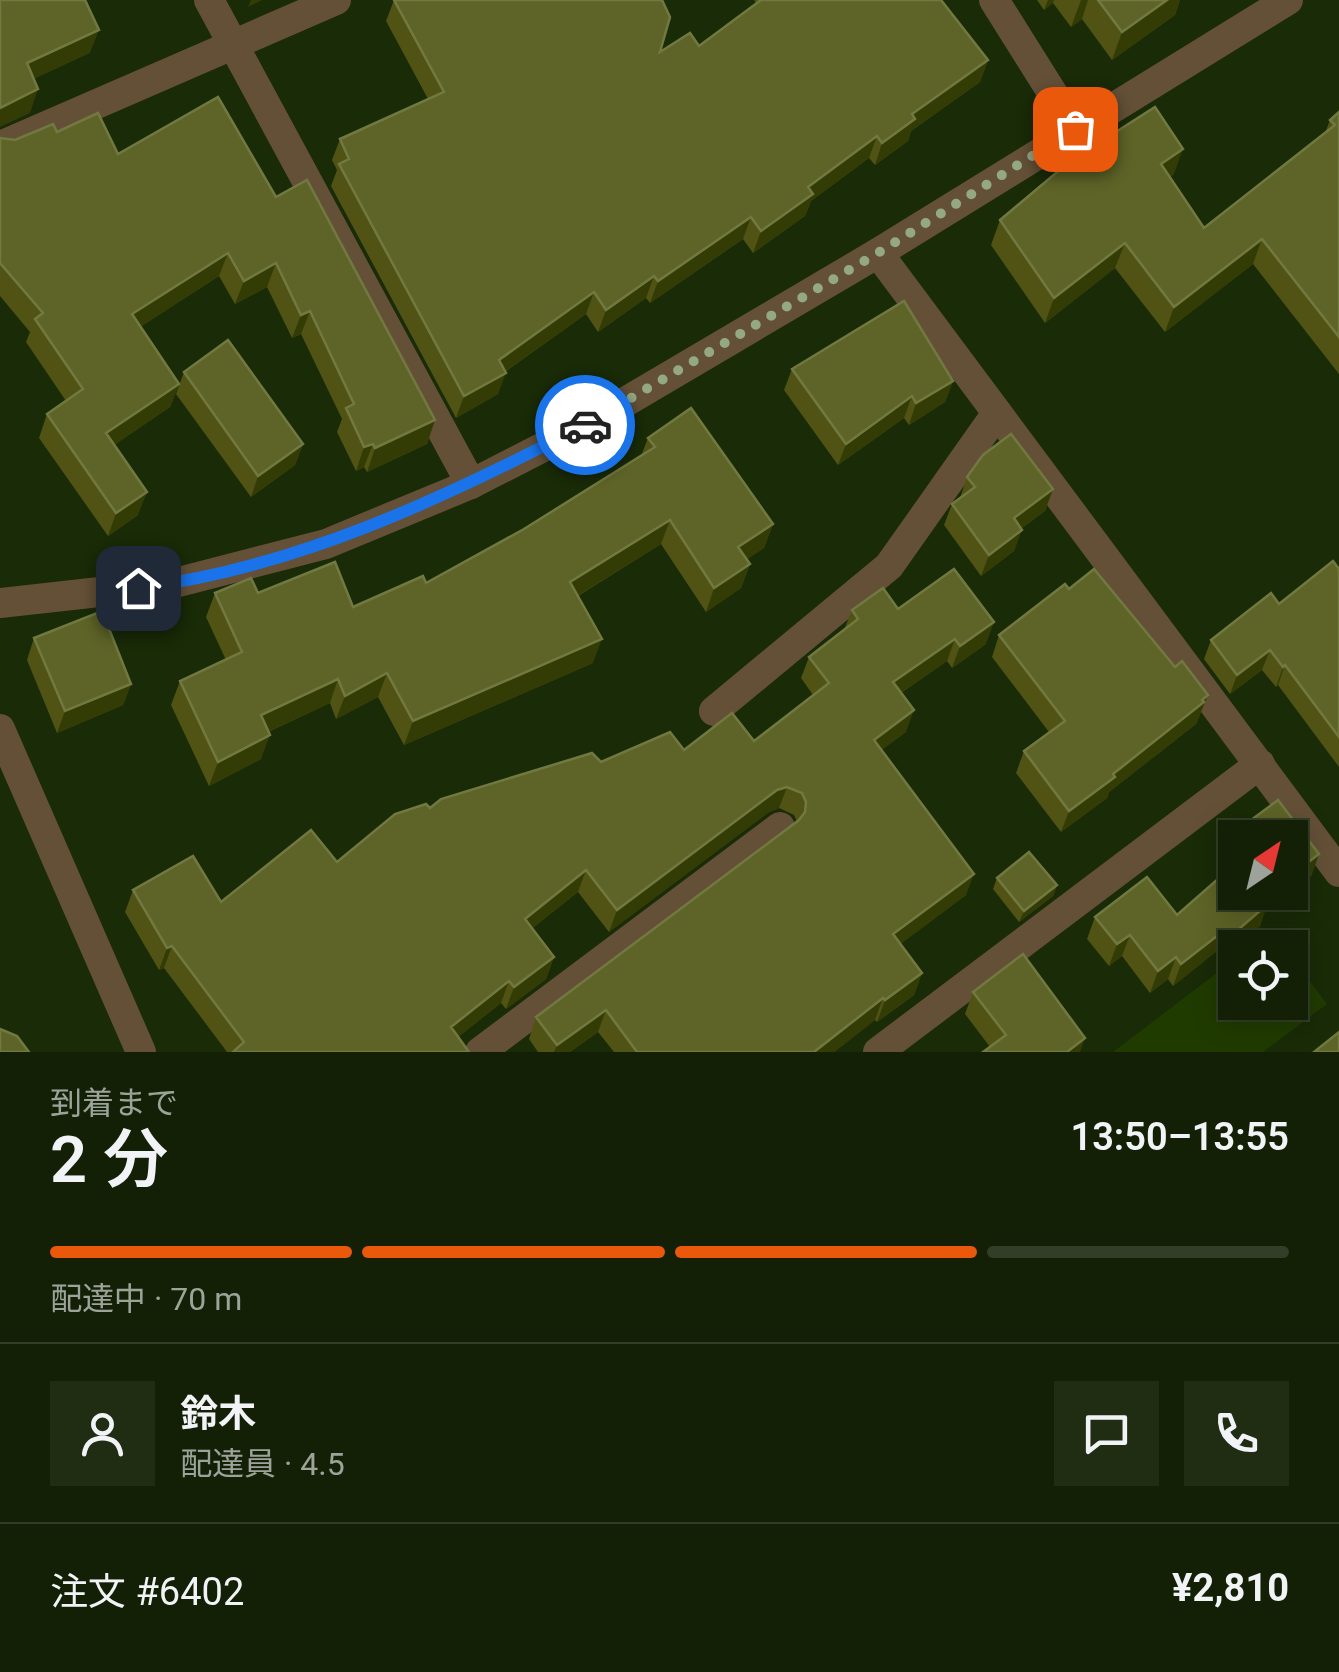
<!DOCTYPE html>
<html lang="ja">
<head>
<meta charset="utf-8">
<style>
  :root { --surface:#132005; --page:#202d13; --text:#f1f3f6; --muted:#9da39a; --line:#323e27; --accent:#ea580c }
  body { margin:0; font-family:Roboto,"Noto Sans JP",sans-serif; background:var(--page); color:var(--text); height:100vh; display:flex; flex-direction:column; font-size:38px; white-space:nowrap }
  * { box-sizing:border-box; margin:0 }
  p { font-size:32px; color:var(--muted) }
  .icon { flex:none; width:55px; height:55px; fill:none; stroke:currentColor; stroke-width:2; stroke-linecap:round; stroke-linejoin:round }
  .map { position:relative; height:1052px; overflow:hidden }
  .side { display:flex; flex-direction:column; background:var(--surface); flex:1 }
  .side>* { flex:none }
  .needle { width:65px; rotate:35deg }
  .buttons { position:absolute; left:1218px; top:820px; display:grid; gap:20px }
  .buttons a { display:grid; place-items:center; width:90px; height:90px; border-radius:0px; background:var(--surface); box-shadow:0 5px 25px #0003,0 0 0 2px var(--line); font-size:50px }
  .pin { position:absolute; display:grid; place-items:center; width:85px; height:85px; color:#fff; margin:-42px; border-radius:20px; box-shadow:0 5px 15px #0006 }
  .courier { position:absolute; display:grid; place-items:center; width:100px; height:100px; margin:-50px; border:8px solid #1a73e8; border-radius:50%; background:#fff; color:#222; box-shadow:0 2px 12px #0007 }
  .summary em { font-style:normal; font-weight:600 }
  .summary div { display:flex; flex-direction:column-reverse }
  .summary { display:flex; align-items:center; justify-content:space-between; height:170px; padding:0 50px }
  h1 { font-size:65px; font-weight:600; line-height:75px }
  .bar { display:grid; grid-template-columns:repeat(4,1fr); gap:15px 10px; align-content:center; height:120px; padding:0 50px }
  .bar i { height:12px; border-radius:8px; background:var(--line) }
  .bar .on { background:var(--accent) }
  .bar p { grid-column:span 4 }
  .line { display:flex; align-items:center; gap:25px; padding:0 50px; border-top:2px solid var(--line) }
  .line div { flex:1 }
  .round { display:grid; place-items:center; flex:none; width:105px; height:105px; border-radius:0px; background:var(--page) }
  .map>svg:first-child { display:block }
  .green { fill:#203b00 }
  .lines { fill:none; stroke-linecap:round; stroke-linejoin:round }
  .minor { stroke:#645037; stroke-width:30 }
  .wall { fill:#505314 }
  .shaded-wall { fill:#343c06 }
  .building { fill:#5e6427; stroke:#717940; stroke-width:2.5 }
  .done { stroke:#94a884; stroke-width:10; stroke-dasharray:0 18 }
  .route { stroke:#1a73e8; stroke-width:12 }
</style>
</head>
<body>
<div class="map">
<svg width="1339" height="1052" viewBox="0 0 1339 1052">
  <rect width="100%" height="100%" fill="#192b07"/>
  <path class="green" d="M1290,955L1327,1004L1263,1052H1113L1235,959V1002H1290Z"/>
  <g class="lines">
    <g class="minor">
      <path d="M209,0L471,484"/>
      <path d="M994,0L1075,129"/>
      <path d="M0,146L336,0"/>
      <path d="M878,253L1339,872"/>
      <path d="M0,603L171,584L326,544L471,484L588,424L878,253L1288,0"/>
      <path d="M714,711L889,566L997,413"/>
      <path d="M0,729L141,1052"/>
      <path d="M480,1052L780,827"/>
      <path d="M878,1052L1260,764"/>
    </g>
  </g>
  <g class="wall">
    <path d="M394,0L660,52L699,46L756,3L754,0H941L988,60L980,82L911,131L908,141L875,165L869,158L811,201L805,216L753,253L743,239L650,303L646,298L598,332L586,314L505,372L498,394L456,418L331,186L337,170L332,160L340,139L428,99L386,21Z"/>
    <path d="M1037,0H1180L1175,15L1112,60L1082,19L1071,27L1053,3L1044,10Z"/>
    <path d="M1339,112V374L1253,264L1165,332L1115,268L1045,323L991,245L1000,220L1174,174L1170,177L1204,228L1325,133L1330,120Z"/>
    <path d="M57,132L118,154L276,197L435,420L427,444L367,472L364,467L356,471L337,432L342,419L301,334L292,338L267,287L235,304L219,276L140,327L179,384L170,407L114,445L138,515L108,536L39,438L47,414L66,401L26,342L30,332L0,296V138L15,140Z"/>
    <path d="M792,369L953,381L945,402L909,425L904,418L838,465L784,390Z"/>
    <path d="M184,372L303,444L295,465L251,497L176,394Z"/>
    <path d="M648,438L773,524L764,548L747,559L750,564L741,588L706,612L661,544L578,596L593,663L404,745L378,697L336,719L330,703L268,732L261,759L209,786L171,705L180,681L226,660L206,617L215,593H258L353,607L426,583L524,529L641,456Z"/>
    <path d="M967,477L1053,489L1045,511L1022,528L1014,551L981,576L944,525L952,504L960,498Z"/>
    <path d="M1339,569V767L1278,685L1276,687L1262,670L1230,694L1204,659L1211,640Z"/>
    <path d="M1069,589L1175,667L1208,695L1196,724L1109,792L1107,798L1061,832L1016,773L1024,751L1049,732L992,657L999,635Z"/>
    <path d="M898,609L986,644L952,668L947,661L901,693L906,732L881,750L966,895L900,944L922,973L914,995L877,1022L875,1020L834,1052H614L598,1032L570,1052H538L529,1039L536,1017L797,822L794,815L779,808L769,812L609,932L578,892L532,928L554,957L546,979L506,1009L501,1003L458,1037L469,1052H227L164,968L159,970L125,912L133,890L221,902L337,862L430,808L601,762L754,741L813,695L801,678L809,657L844,630L852,610Z"/>
    <path d="M34,638L131,684L123,705L57,733L27,660Z"/>
    <path d="M1278,800L1319,854L1311,876L1290,892V838H1235V892H1289L1265,910L1260,926L1224,957L1218,950L1173,986L1168,979L1150,993L1122,956L1109,966L1087,939L1095,917L1147,877L1177,915L1225,873L1217,862L1224,840Z"/>
    <path d="M997,878L1057,885L1053,896L1019,922L993,889Z"/>
    <path d="M973,992L1080,1052L990,1047L965,1014Z"/>
  </g>
  <g class="shaded-wall">
    <path d="M251,0H262L248,7Z"/>
    <path d="M1048,0H1054L1053,3L1044,10Z"/>
    <path d="M1081,0H1088L1082,19L1071,27Z"/>
    <path d="M1167,0H1180L1175,15L1112,60L1122,32Z"/>
    <path d="M99,30L90,53L19,86L27,63Z"/>
    <path d="M988,60L980,82L911,131L908,141L875,165L882,143L912,114Z"/>
    <path d="M38,89L30,113L0,127V108Z"/>
    <path d="M877,136L869,158L811,201L805,216L753,253L761,231L808,187Z"/>
    <path d="M1183,149L1174,174L1152,189L1161,164Z"/>
    <path d="M751,217L743,239L650,303L658,281Z"/>
    <path d="M1262,239L1253,264L1165,332L1174,307Z"/>
    <path d="M1125,243L1115,268L1045,323L1054,298Z"/>
    <path d="M228,253L219,276L123,338L132,314Z"/>
    <path d="M276,263L267,287L235,304L244,281Z"/>
    <path d="M654,276L646,298L598,332L606,310Z"/>
    <path d="M594,292L586,314L496,378L506,373L498,394L456,418L464,396L499,360Z"/>
    <path d="M310,311L301,334L292,338L301,315Z"/>
    <path d="M953,381L945,402L909,425L916,403Z"/>
    <path d="M179,384L170,407L97,457L106,433Z"/>
    <path d="M912,396L904,418L838,465L846,444Z"/>
    <path d="M435,420L427,444L367,472L375,448Z"/>
    <path d="M303,444L295,465L251,497L258,476Z"/>
    <path d="M373,444L364,467L356,471L364,447Z"/>
    <path d="M1053,489L1045,511L1006,540L1014,518Z"/>
    <path d="M147,492L138,515L108,536L116,513Z"/>
    <path d="M670,520L661,544L561,606L570,582Z"/>
    <path d="M773,524L764,548L730,571L738,547Z"/>
    <path d="M1022,530L1014,551L981,576L989,555Z"/>
    <path d="M750,564L741,588L706,612L714,588Z"/>
    <path d="M994,622L986,644L952,668L960,646Z"/>
    <path d="M602,639L593,663L404,745L413,721Z"/>
    <path d="M955,639L947,661L885,704L893,682Z"/>
    <path d="M1270,650L1262,670L1230,694L1237,675Z"/>
    <path d="M1285,665L1278,685L1276,687L1283,667Z"/>
    <path d="M387,673L378,697L336,719L345,696Z"/>
    <path d="M338,679L330,703L252,739L261,715Z"/>
    <path d="M131,684L123,705L57,733L65,711Z"/>
    <path d="M1208,695L1196,724L1109,792L1107,798L1061,832L1069,811Z"/>
    <path d="M914,710L906,732L866,762L874,740Z"/>
    <path d="M270,735L261,759L209,786L218,762Z"/>
    <path d="M787,787L779,808L769,812L609,932L617,910L777,790Z"/>
    <path d="M1319,854L1311,876L1290,892V876Z"/>
    <path d="M586,870L578,892L517,941L525,919Z"/>
    <path d="M974,874L966,895L885,956L893,934Z"/>
    <path d="M1057,885L1053,896L1019,922L1024,911Z"/>
    <path d="M1268,892H1289L1265,911L1260,926L1224,957L1232,935L1262,898Z"/>
    <path d="M1226,929L1218,950L1173,986L1181,964Z"/>
    <path d="M1130,935L1122,956L1109,966L1117,944Z"/>
    <path d="M172,946L164,968L159,970L167,948Z"/>
    <path d="M554,957L546,979L506,1009L514,987Z"/>
    <path d="M1176,957L1168,979L1150,993L1158,971Z"/>
    <path d="M922,973L914,995L877,1022L885,1000Z"/>
    <path d="M509,981L501,1003L443,1049L451,1027Z"/>
    <path d="M883,998L875,1020L834,1052H814Z"/>
    <path d="M606,1010L598,1032L570,1052H554L557,1045Z"/>
    <path d="M1085,1038L1080,1052H1067Z"/>
  </g>
  <g class="building">
    <path d="M0,0H85L99,30L27,63L38,89L0,108Z"/>
    <path d="M394,0H662L670,17L660,52L690,33L699,46L761,0H941L988,60L912,114L915,119L882,143L877,136L808,187L813,194L761,231L751,217L658,281L654,276L606,310L594,292L499,360L506,373L464,396L339,164L349,159L340,139L444,92Z"/>
    <path d="M1098,0H1167L1122,32Z"/>
    <path d="M218,97L276,197L307,180L435,420L375,448L373,444L364,447L346,408L354,404L310,311L301,315L276,263L244,281L228,253L132,314L179,384L106,433L147,492L116,513L47,414L83,389L35,319L43,313L0,263V138L15,140L53,124L57,132L98,113L118,154Z"/>
    <path d="M1155,107L1183,149L1161,164L1204,228L1335,125L1330,120L1339,112V337L1262,239L1174,307L1125,243L1054,298L1000,220L1069,162Z"/>
    <path d="M904,301L953,381L916,403L912,396L846,444L792,369Z"/>
    <path d="M228,340L303,444L258,476L184,372Z"/>
    <path d="M691,408L773,524L738,547L750,564L714,588L670,520L570,582L602,639L413,721L387,673L345,696L338,679L261,715L270,735L218,762L180,681L242,652L215,593L251,578L258,593L335,562L353,607L423,576L426,583L524,529L655,447L648,438Z"/>
    <path d="M1011,434L1053,489L1014,518L1022,530L989,555L952,504L975,487L967,477L983,455Z"/>
    <path d="M1333,561L1339,569V737L1285,665L1283,667L1270,650L1237,675L1211,640L1271,593L1279,604Z"/>
    <path d="M954,569L994,622L960,646L955,639L893,682L914,710L874,740L974,874L893,934L922,973L885,1000L883,998L814,1052H637L606,1010L557,1045L536,1017L799,820L805,812L806,802L802,793L787,787L777,790L617,910L586,870L525,919L554,957L514,987L509,981L451,1027L469,1052H233L244,1042L172,946L167,948L133,890L193,856L221,902L311,830L337,862L395,814L426,804L430,808L441,799L592,753L601,762L670,732L684,750L732,713L754,741L829,683L809,657L858,619L852,610L883,588L898,609Z"/>
    <path d="M1094,569L1175,667L1182,661L1208,695L1202,700L1204,702L1113,774L1115,777L1069,811L1024,751L1065,721L999,635L1065,584L1069,589Z"/>
    <path d="M102,611L131,684L65,711L34,638Z"/>
    <path d="M1278,800L1319,854L1290,876V838H1235V854L1224,840Z"/>
    <path d="M1029,852L1057,885L1024,911L997,878Z"/>
    <path d="M1235,864V892H1268L1262,898L1268,904L1232,935L1226,929L1181,964L1176,957L1158,971L1130,935L1117,944L1095,917L1147,877L1177,915Z"/>
    <path d="M1023,954L1085,1038L1067,1052H983L1006,1035L973,992Z"/>
    <path d="M0,1029L17,1036L29,1052H0Z"/>
    <path d="M1339,1032V1052H1314Z"/>
  </g>
  <g class="lines">
    <path class="done" d="M585,425L878,253L1075,129"/>
    <path class="route" d="M138,588C297,568 444,498 585,425"/>
  </g>
</svg>
<div class="buttons">
<a><svg class="needle" viewBox="-14 -14 28 28"><path d="M0-13l5 13h-10z" fill="#e53935"/><path d="M0 13l5-13h-10z" fill="#9da39a"/></svg></a>
<a><svg class="icon" aria-label="locate" viewBox="0 0 24 24"><circle cx="12" cy="12" r="6"/><path d="M12 2v4M12 18v4M2 12h4M18 12h4"/></svg></a>
</div>
<div class="pin" style="left:1075px;top:129px;background:#ea580c"><svg class="icon" aria-label="bag" viewBox="0 0 24 24"><path d="M5 8h14l-1 12H6zM9 8a3 3 0 0 1 6 0"/></svg></div>
<div class="pin" style="left:138px;top:588px;background:#1f2937"><svg class="icon" aria-label="home" viewBox="0 0 24 24"><path d="M3 11l9-7 9 7M6 9v11h12V9"/></svg></div>
<div class="courier" style="left:585px;top:425px"><svg class="icon" aria-label="car" viewBox="0 0 24 24"><path d="M5 17H2v-5l4-1 3-4h7l3 4 3 1v5h-3M9 17h6M6 11h13"/><circle cx="7" cy="17" r="2"/><circle cx="17" cy="17" r="2"/></svg></div>
</div>
<section class="side">
<div class="summary"><div><h1>2 分</h1><p>到着まで</p></div><em>13:50–13:55</em></div>
<div class="bar"><i class="on"></i><i class="on"></i><i class="on"></i><i></i><p>配達中 · 70 m</p></div>
<div class="line" style="height:180px"><a class="round"><svg class="icon" aria-label="person" viewBox="0 0 24 24"><circle cx="12" cy="8" r="4"/><path d="M4 21q1-7 8-7t8 7"/></svg></a><div><b>鈴木</b><p>配達員 · 4.5</p></div><a class="round"><svg class="icon" aria-label="chat" viewBox="0 0 24 24"><path d="M4 5h16v11H9l-5 4z"/></svg></a><a class="round"><svg class="icon" aria-label="phone" viewBox="0 0 24 24"><path d="M5 4h4l2 5-3 2q2 4 5 5l2-3 5 2v4C11 20 4 13 5 4z"/></svg></a></div>
<div class="line" style="height:130px"><div>注文 #6402</div><b>¥2,810</b></div>
</section>
</body>
</html>
